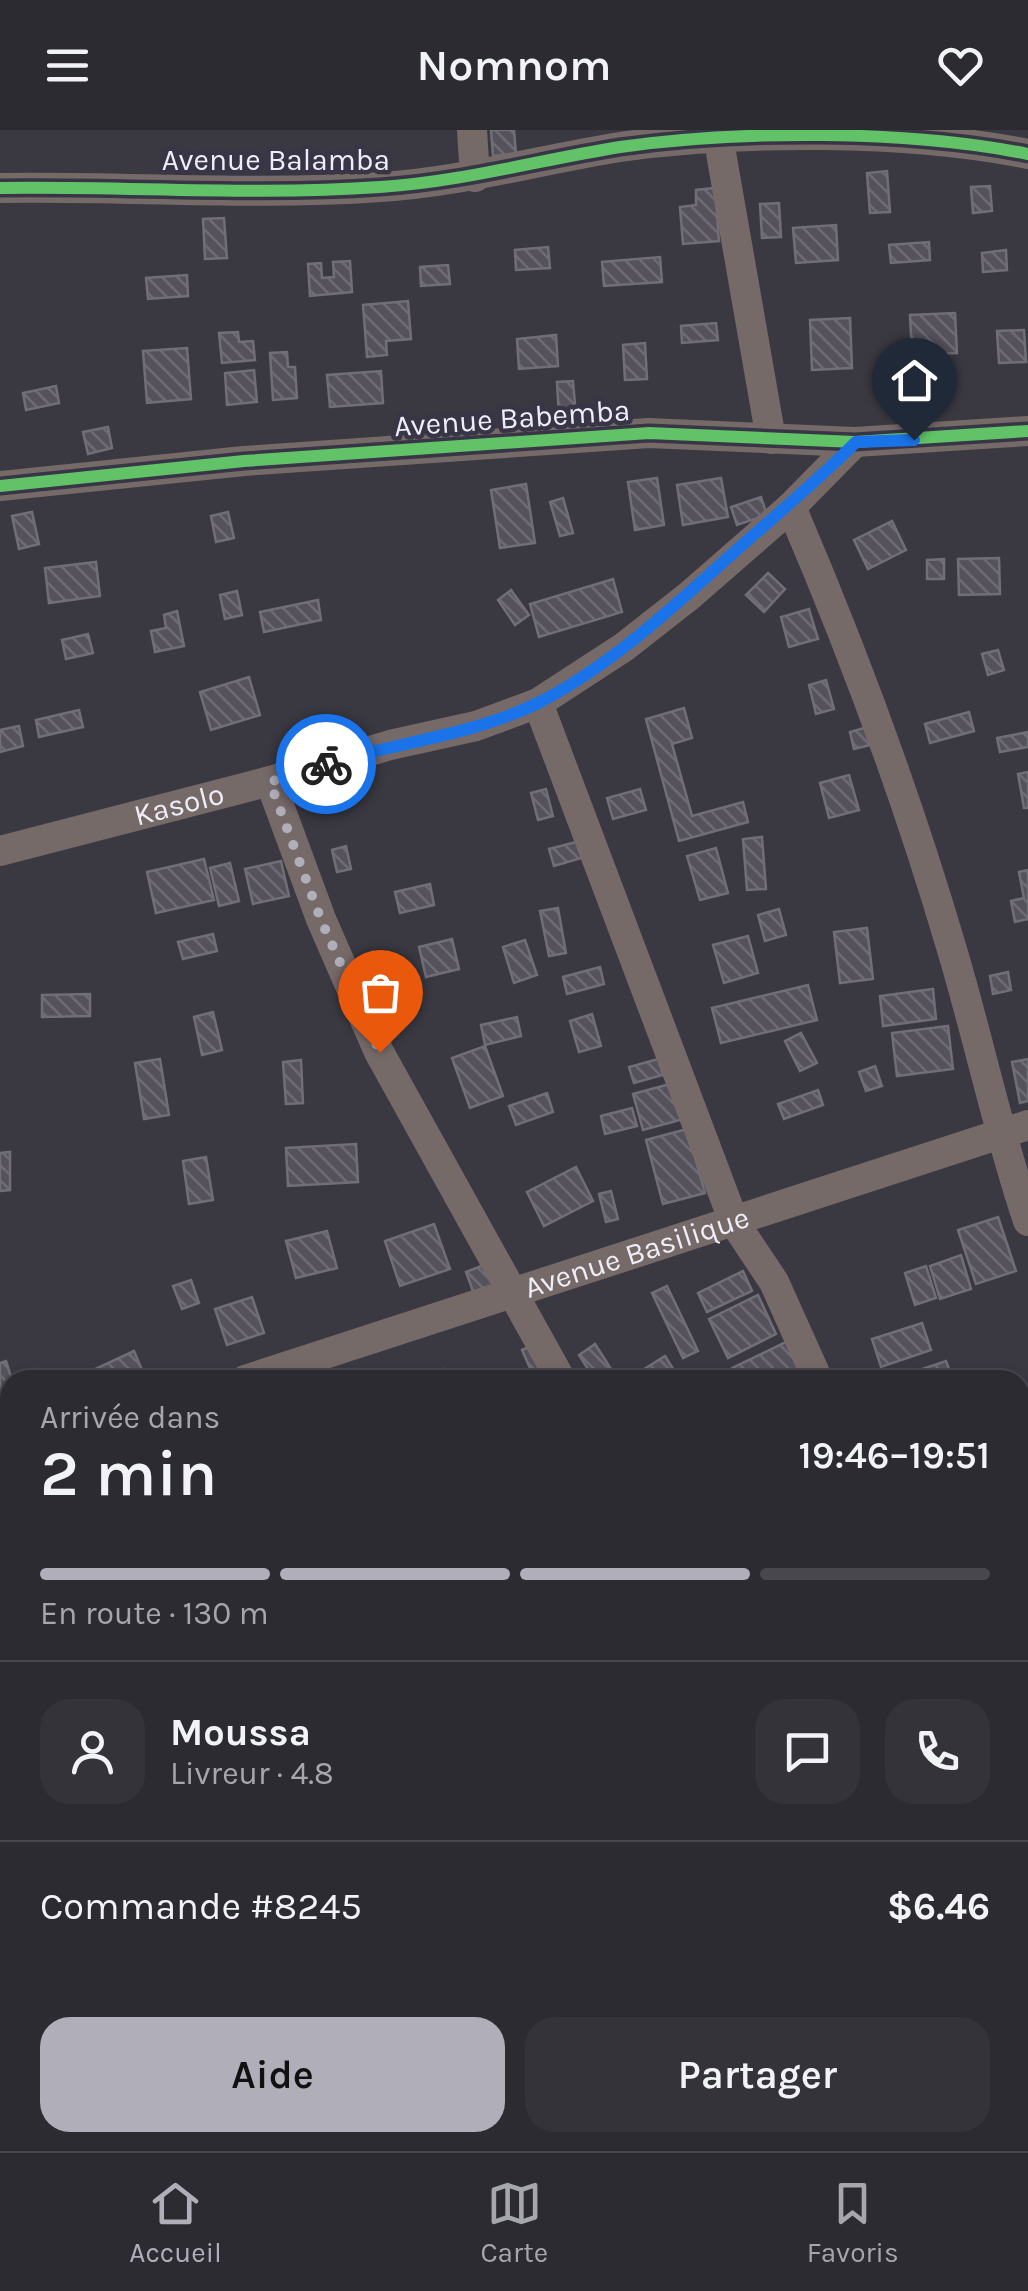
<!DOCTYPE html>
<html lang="fr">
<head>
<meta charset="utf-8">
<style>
  :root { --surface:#2c2b32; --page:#34333a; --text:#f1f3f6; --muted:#a6a7ac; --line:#48474d; --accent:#b0aeb8 }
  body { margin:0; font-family:Karla,sans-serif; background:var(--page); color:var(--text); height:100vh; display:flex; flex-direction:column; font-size:38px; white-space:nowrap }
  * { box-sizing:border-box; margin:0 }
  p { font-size:32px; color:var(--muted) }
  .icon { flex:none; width:55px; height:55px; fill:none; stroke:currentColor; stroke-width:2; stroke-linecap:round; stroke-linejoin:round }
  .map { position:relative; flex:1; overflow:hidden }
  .side { position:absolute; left:0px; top:1240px; width:1030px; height:782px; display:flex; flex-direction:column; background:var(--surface); border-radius:30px 30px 0 0; box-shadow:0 5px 15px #0003,0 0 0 2px var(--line) }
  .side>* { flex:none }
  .pin { position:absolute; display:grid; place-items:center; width:85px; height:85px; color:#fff; margin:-102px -42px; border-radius:50% 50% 50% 0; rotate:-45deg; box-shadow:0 0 10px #0007 }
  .pin .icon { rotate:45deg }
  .courier { position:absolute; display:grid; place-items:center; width:100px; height:100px; margin:-50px; border:8px solid #1a73e8; border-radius:50%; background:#fff; color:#222; box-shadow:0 2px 12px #0007 }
  .summary em { font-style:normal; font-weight:600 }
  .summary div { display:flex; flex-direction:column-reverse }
  .summary { display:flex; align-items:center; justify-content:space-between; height:170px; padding:0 40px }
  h1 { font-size:65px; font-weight:600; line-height:75px }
  .bar { display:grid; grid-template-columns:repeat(4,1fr); gap:15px 10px; align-content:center; height:120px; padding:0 40px }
  .bar i { height:12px; border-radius:8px; background:var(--line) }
  .bar .active { background:var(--accent) }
  .bar p { grid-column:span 4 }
  .line { display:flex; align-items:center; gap:25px; padding:0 40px; border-top:2px solid var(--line) }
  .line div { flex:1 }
  .round { display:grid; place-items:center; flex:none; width:105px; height:105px; border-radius:30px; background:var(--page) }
  .primary-button { display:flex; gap:20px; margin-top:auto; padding:20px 40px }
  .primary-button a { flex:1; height:115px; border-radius:30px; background:var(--accent); color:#111; font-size:40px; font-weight:600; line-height:115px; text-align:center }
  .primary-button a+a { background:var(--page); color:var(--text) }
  header { display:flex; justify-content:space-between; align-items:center; height:130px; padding:0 40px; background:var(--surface); font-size:45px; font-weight:600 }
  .tabs { display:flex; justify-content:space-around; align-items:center; height:140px; border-top:2px solid var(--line); background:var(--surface); font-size:28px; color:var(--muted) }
  .tabs a { display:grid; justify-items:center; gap:5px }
  .tabs .active { color:var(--accent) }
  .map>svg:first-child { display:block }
  .building { fill:url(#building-back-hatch); stroke:#706e76; stroke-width:2.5 }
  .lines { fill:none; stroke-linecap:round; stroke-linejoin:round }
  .street { stroke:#766a69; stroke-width:30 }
  .cycleway-casing { stroke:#373546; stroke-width:19 }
  .cycleway { stroke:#61c268; stroke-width:12 }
  .done { stroke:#b0aeb8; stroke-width:10; stroke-dasharray:0 18 }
  .route { stroke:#1a73e8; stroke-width:12 }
  .labels { text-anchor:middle; stroke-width:9; stroke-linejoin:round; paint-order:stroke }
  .street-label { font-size:30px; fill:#efedf8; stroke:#373546 }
</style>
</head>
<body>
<header><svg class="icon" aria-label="menu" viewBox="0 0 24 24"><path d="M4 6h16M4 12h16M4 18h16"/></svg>Nomnom<svg class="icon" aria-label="heart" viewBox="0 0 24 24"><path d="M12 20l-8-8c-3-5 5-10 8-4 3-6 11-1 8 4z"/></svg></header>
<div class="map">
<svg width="1028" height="2021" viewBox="0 0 1028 2021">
  <defs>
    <pattern id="building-back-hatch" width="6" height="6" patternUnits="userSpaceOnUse" patternTransform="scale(2.5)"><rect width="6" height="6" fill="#55525c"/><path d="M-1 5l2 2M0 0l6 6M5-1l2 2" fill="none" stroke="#6e6b74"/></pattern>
  </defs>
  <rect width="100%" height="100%" fill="#3a3942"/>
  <g class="building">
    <path d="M491,0H514L516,24L493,26Z"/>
    <path d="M887,41L890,82L870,83L867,43Z"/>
    <path d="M990,56L992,81L973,83L971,57Z"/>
    <path d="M715,58L719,111L683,114L680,77L696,75V60Z"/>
    <path d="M779,73L781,107L762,108L760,74Z"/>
    <path d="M224,88L227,128L205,129L203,89Z"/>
    <path d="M836,95L838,130L796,133L793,98Z"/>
    <path d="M929,112L930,130L891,133L889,115Z"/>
    <path d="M548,117L550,138L516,140L515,120Z"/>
    <path d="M1006,120L1007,140L983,142L982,123Z"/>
    <path d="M660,127L662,152L604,156L602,132Z"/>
    <path d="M350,131L352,162L310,166L308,134L321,133L322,148L334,147L333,132Z"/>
    <path d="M448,135L450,154L421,156L420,137Z"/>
    <path d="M187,145L188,166L148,169L146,148Z"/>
    <path d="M408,171L411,209L386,211L387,225L367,227L363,175Z"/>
    <path d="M955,183L957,223L912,225L910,185Z"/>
    <path d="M850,188L852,238L812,240L810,190Z"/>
    <path d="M716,193L718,210L682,213L681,196Z"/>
    <path d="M1024,200L1026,232L999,233L997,201Z"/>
    <path d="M238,202L239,212L253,211L255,230L222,233L219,203Z"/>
    <path d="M556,205L558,236L519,239L517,209Z"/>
    <path d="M645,213L647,249L625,250L623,215Z"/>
    <path d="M187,218L191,269L147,273L143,221Z"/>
    <path d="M287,222L288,237H295L297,268L273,270L270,223Z"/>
    <path d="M254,240L257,272L227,275L225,243Z"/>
    <path d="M381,241L383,273L330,277L327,245Z"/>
    <path d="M573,251L576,286L559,287L557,252Z"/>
    <path d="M56,256L59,273L26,280L23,263Z"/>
    <path d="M108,297L112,318L88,324L83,302Z"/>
    <path d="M657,348L664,395L635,400L628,352Z"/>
    <path d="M721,348L728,387L683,395L677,355Z"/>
    <path d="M526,354L535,413L500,418L491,360Z"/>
    <path d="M761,367L767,385L737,395L731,377Z"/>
    <path d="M563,368L573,403L560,406L550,372Z"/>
    <path d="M32,382L39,414L19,419L12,386Z"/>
    <path d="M228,382L234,408L216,412L211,386Z"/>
    <path d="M892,391L906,420L868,439L854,410Z"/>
    <path d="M999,428L1000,464L959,465L958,429Z"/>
    <path d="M944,429V449H927V430Z"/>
    <path d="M96,432L100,466L49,473L45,438Z"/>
    <path d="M768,443L785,459L764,482L746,465Z"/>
    <path d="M613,449L622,482L539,507L530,474Z"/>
    <path d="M511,460L529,485L515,495L498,470Z"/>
    <path d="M237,461L242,485L225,489L220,465Z"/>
    <path d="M318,470L321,490L264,502L260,482Z"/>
    <path d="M809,479L818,509L789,517L781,487Z"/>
    <path d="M177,481L184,516L155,522L151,501L166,498L164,485Z"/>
    <path d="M88,504L93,523L66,529L62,510Z"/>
    <path d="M998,520L1004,540L988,545L982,524Z"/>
    <path d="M249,547L260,585L211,600L200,562Z"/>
    <path d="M826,550L834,579L816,584L809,555Z"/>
    <path d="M684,578L692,608L672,614L692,686L743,672L748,692L679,711L646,589Z"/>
    <path d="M79,580L83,597L39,607L36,590Z"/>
    <path d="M969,582L974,601L930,613L925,594Z"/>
    <path d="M877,594L882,612L854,619L850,602Z"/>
    <path d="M19,596L23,616L0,622V600Z"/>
    <path d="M1028,602V617L1000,622L997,608Z"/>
    <path d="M1028,642V678H1024L1018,644Z"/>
    <path d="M849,645L859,680L829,688L820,653Z"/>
    <path d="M546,659L553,686L538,690L531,663Z"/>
    <path d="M640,659L646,680L613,689L607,668Z"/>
    <path d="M762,707L766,759L747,760L743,709Z"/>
    <path d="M580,711L585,727L554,736L549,719Z"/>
    <path d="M346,716L351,739L337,742L332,720Z"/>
    <path d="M716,718L728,763L700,770L687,726Z"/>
    <path d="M204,729L214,770L156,783L147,742Z"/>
    <path d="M281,731L289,766L253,774L245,739Z"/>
    <path d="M230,733L239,771L219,776L210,738Z"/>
    <path d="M1028,740V789L1015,792L1011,771L1024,768L1019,742Z"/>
    <path d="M430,754L434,775L400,783L395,762Z"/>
    <path d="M558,778L566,823L549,826L540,781Z"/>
    <path d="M779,779L786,805L765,811L758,785Z"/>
    <path d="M867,798L873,849L840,853L834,802Z"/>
    <path d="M213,804L217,821L183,829L178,812Z"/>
    <path d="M748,806L758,843L724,853L713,815Z"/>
    <path d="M452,809L459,839L426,847L419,817Z"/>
    <path d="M525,810L537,845L514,853L503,817Z"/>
    <path d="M600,837L604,854L567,864L563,847Z"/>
    <path d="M1008,842L1011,860L993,864L990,846Z"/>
    <path d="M808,855L817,890L721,913L712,878Z"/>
    <path d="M933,859L936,889L883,896L880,866Z"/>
    <path d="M90,864V886L42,887V865Z"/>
    <path d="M213,882L222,920L202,925L194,887Z"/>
    <path d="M592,884L601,916L579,922L570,891Z"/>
    <path d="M517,887L521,906L485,915L481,895Z"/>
    <path d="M948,896L953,939L897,946L892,903Z"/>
    <path d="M801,903L817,933L800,941L785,911Z"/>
    <path d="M485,916L503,966L470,978L452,928Z"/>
    <path d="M160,929L169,985L144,989L135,933Z"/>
    <path d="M658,929L663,945L634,953L629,937Z"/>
    <path d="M1028,929V971L1020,973L1012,932Z"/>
    <path d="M301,930L303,973L286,974L283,932Z"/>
    <path d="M875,936L882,956L866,961L859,942Z"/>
    <path d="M677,952L687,988L643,1000L633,964Z"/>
    <path d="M818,960L823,975L784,989L778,974Z"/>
    <path d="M547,963L553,982L516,995L509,976Z"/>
    <path d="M632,978L637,996L605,1004L601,986Z"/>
    <path d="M687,999L705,1063L663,1074L646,1010Z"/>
    <path d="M356,1014L358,1052L288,1056L286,1018Z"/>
    <path d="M10,1022V1060L0,1061V1023Z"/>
    <path d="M206,1027L213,1070L189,1074L183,1031Z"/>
    <path d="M576,1037L593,1071L544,1096L527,1062Z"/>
    <path d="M611,1061L618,1089L606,1092L599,1064Z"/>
    <path d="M998,1087L1016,1141L976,1154L958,1100Z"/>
    <path d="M434,1094L450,1139L400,1156L385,1111Z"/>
    <path d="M327,1101L337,1138L296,1148L286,1111Z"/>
    <path d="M961,1125L971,1159L940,1169L930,1136Z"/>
    <path d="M489,1133L497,1156L474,1164L466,1142Z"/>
    <path d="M926,1136L936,1168L915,1175L905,1143Z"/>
    <path d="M743,1141L752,1161L707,1182L698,1163Z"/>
    <path d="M191,1150L199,1173L182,1179L173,1156Z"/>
    <path d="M667,1156L698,1221L683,1228L652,1163Z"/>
    <path d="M758,1165L776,1204L728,1228L709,1189Z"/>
    <path d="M252,1167L264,1203L227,1215L215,1179Z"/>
    <path d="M922,1193L931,1220L881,1237L872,1209Z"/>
    <path d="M790,1210L809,1250H738L732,1238Z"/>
    <path d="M536,1214L552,1250L527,1249L533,1245L522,1220Z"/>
    <path d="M595,1214L618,1250H595L579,1225Z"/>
    <path d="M134,1221L145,1247L82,1250L80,1246Z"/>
    <path d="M665,1226L680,1250H631L630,1248Z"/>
    <path d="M6,1231L12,1250L10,1271L0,1275V1233Z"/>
    <path d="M946,1231L953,1250H915L913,1242Z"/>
    <path d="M444,1239L448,1250H413Z"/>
    <path d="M1028,1259V1288L1020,1290V1261Z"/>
    <path d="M1020,1531L1028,1548V1568L1020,1572Z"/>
    <path d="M637,2012H663L665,2014L656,2021H626Z"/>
  </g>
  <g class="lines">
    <g class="street">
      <path d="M472,0L475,47"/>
      <path d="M717,0L771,309"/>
      <path d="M0,58C126,56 254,66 380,57C461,52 539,30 620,17C741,0 908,0 1028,24"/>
      <path d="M0,356L244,331L649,303L855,312L1028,301"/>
      <path d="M791,377C852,519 906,664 950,813C978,905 997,999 1028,1091"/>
      <path d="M538,573L734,1092L774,1152L818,1250"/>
      <path d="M270,651L321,789L379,922L561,1250"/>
      <path id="s1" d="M0,721L270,651L390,615L476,596L538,573L624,517L689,466L791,377L855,312"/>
      <path id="s2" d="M245,1250L1028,995"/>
      <path d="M0,1329L10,1325"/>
      <path d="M1020,1666L1028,1661"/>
      <path d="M1006,2012L1011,2021"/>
      <path d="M309,2021L326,2012"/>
      <path d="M752,2021L764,2012"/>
    </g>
    <defs>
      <g id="cycleway">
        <path d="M0,58C126,56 254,66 380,57C461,52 539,30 620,17C741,0 908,0 1028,24"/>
        <path d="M0,356L244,331L649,303L855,312L1028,301"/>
      </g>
    </defs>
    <use href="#cycleway" class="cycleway-casing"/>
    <use href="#cycleway" class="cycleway"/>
  </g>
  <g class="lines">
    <path class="done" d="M326,634L270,652L321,790L380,922"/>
    <path class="route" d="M326,634C395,613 473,605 538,573C618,532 682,468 749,409C786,377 821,347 856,312L914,310"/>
  </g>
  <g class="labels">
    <g class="street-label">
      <text x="276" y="40">Avenue Balamba</text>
      <text transform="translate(512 288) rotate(-4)" y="10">Avenue Babemba</text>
      <text dy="10" stroke="none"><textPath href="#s1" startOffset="185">Kasolo</textPath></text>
      <text dy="10" stroke="none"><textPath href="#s2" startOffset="412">Avenue Basilique</textPath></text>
    </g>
  </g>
</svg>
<div class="pin" style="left:380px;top:922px;background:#ea580c"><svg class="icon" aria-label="bag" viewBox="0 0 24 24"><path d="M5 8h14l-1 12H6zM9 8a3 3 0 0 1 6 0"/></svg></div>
<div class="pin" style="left:914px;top:310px;background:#1f2937"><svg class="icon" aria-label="home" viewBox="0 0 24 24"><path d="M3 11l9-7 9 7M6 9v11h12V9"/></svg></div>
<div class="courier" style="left:326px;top:634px"><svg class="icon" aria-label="bike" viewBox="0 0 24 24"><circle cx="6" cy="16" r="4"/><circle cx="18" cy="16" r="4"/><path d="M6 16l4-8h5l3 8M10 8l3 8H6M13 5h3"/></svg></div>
<section class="side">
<div class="summary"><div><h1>2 min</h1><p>Arrivée dans</p></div><em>19:46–19:51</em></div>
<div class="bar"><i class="active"></i><i class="active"></i><i class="active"></i><i></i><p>En route · 130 m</p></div>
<div class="line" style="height:180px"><a class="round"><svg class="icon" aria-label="person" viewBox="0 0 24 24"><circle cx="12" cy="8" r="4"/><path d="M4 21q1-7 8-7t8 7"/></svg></a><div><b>Moussa</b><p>Livreur · 4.8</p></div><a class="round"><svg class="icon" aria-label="chat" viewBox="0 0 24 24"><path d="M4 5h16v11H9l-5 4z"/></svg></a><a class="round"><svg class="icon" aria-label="phone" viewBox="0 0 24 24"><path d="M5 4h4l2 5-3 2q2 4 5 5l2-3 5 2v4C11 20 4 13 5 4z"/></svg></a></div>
<div class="line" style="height:130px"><div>Commande #8245</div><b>$6.46</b></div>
<div class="primary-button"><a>Aide</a><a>Partager</a></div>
</section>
</div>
<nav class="tabs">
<a class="active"><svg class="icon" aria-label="home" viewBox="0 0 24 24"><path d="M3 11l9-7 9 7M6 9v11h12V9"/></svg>Accueil</a>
<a><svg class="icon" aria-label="map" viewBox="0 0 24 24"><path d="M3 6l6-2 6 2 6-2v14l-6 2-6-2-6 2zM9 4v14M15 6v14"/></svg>Carte</a>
<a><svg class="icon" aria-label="saved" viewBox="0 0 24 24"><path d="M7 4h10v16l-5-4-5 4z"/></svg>Favoris</a>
</nav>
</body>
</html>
